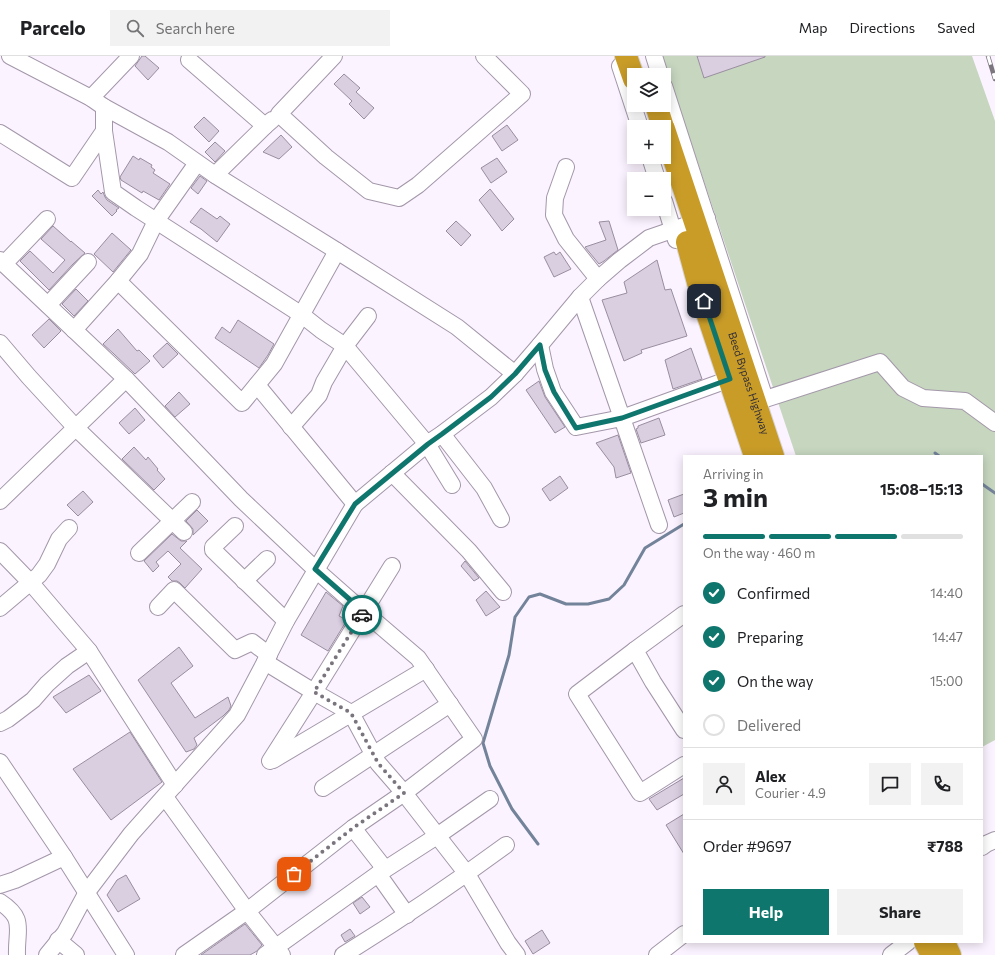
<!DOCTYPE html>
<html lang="en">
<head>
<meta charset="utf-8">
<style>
  :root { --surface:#fff; --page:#f2f2f2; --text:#202124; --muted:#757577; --line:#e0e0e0; --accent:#0f766e }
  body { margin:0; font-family:Commissioner,sans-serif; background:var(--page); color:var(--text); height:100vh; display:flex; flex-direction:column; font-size:15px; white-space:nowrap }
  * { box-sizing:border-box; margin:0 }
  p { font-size:13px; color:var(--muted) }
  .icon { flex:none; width:22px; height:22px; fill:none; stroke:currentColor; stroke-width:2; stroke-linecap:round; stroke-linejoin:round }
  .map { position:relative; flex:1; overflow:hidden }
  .drawer { position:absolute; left:683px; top:399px; width:300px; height:488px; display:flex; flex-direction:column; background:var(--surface); border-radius:0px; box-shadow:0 2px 10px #0003 }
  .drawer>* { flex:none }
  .tools { position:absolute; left:627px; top:12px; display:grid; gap:8px }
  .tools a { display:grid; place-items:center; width:44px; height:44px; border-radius:0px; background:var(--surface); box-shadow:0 2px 10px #0003; font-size:20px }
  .pin { position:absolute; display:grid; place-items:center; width:34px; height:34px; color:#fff; margin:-17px; border-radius:8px; box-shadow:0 2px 6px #0006 }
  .courier { position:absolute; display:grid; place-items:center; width:40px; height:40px; margin:-20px; border:3px solid #0f766e; border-radius:50%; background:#fff; color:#222; box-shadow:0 1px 5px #0007 }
  .headline em { font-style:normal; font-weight:700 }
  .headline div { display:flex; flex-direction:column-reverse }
  .headline { display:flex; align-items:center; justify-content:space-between; height:68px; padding:0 20px }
  h1 { font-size:26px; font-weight:700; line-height:30px }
  .bar { display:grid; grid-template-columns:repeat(4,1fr); gap:6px 4px; align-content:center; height:48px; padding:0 20px }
  .bar i { height:5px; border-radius:3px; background:var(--line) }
  .bar .selected { background:var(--accent) }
  .bar p { grid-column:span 4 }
  .line { display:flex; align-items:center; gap:10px; padding:0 20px; border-top:1px solid var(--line) }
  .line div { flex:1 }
  .round { display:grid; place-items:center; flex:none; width:42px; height:42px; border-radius:0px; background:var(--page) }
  ol { padding:0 20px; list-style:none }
  li { display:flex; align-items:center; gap:12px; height:44px }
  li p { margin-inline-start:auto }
  li .icon { padding:4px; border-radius:50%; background:var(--accent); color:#fff; stroke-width:4 }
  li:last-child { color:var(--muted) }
  li i { width:22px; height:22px; border:2px solid var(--line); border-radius:50% }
  .primary-button { display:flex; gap:8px; margin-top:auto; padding:8px 20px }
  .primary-button a { flex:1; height:46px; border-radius:0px; background:var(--accent); color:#fff; font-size:16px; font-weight:700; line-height:46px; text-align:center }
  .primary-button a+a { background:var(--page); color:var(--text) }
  header { display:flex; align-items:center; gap:24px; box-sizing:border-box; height:56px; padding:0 20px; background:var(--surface); border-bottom:1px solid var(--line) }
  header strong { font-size:19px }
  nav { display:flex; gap:22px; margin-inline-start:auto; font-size:14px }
  .search { width:280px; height:36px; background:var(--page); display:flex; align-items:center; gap:10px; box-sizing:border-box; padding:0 14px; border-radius:0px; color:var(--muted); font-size:15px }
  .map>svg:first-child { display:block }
  .green { fill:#c6d6bf }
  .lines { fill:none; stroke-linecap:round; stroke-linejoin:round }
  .stream { stroke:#73839a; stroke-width:3 }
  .building { fill:#dacee1; stroke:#998e9f }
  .minor-casing { stroke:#a397a9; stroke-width:18 }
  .highway-casing { stroke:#d7d6d7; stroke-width:24 }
  .minor { stroke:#fff; stroke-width:16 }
  .highway { stroke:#c99c28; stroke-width:22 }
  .rail-casing { stroke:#7c767f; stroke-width:4.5 }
  .rail { stroke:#fff; stroke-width:3; stroke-dasharray:9; stroke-linecap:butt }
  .done { stroke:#7a747d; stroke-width:4; stroke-dasharray:0 7.2 }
  .route { stroke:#0f766e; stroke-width:5 }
  .labels { text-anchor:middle; stroke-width:3.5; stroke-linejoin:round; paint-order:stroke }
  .street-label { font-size:11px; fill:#353037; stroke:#fff }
</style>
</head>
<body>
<header>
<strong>Parcelo</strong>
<div class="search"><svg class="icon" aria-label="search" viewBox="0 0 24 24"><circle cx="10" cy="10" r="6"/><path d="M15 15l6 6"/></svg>Search here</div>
<nav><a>Map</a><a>Directions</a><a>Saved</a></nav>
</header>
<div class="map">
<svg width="995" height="899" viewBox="0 0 995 899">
  <rect width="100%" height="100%" fill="#fbf3ff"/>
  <path class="green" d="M662,0H972L995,65V684L982,691V400H796Z"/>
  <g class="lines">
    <g class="stream">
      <path d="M935,397L939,400"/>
      <path d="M982,428L995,437"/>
      <path d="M538,788L512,753L490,710L483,687L509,599L515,561L529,541L540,538L566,548H588L609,543L624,529L645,492L684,468"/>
    </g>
  </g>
  <g class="building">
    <path d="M142,0H145L159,12L148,24L135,10Z"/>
    <path d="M697,0H765V1L704,22Z"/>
    <path d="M344,18L360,32L356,36L374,52L364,63L349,48L352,45L334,28Z"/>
    <path d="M204,61L219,75L209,86L194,71Z"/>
    <path d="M507,69L518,84L502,95L492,80Z"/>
    <path d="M281,79L292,91L279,103L263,96Z"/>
    <path d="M215,86L225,95L215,106L205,96Z"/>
    <path d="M133,100L139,104L140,102L152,109L151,111L155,114L153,117L170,128L159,144L143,135L142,137L121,124L120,121Z"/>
    <path d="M497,102L507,116L491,127L481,112Z"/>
    <path d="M200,120L207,125L198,138L191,132Z"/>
    <path d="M490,133L514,163L502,175L479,144Z"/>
    <path d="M98,134L101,138L103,136L105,141L107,144L119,152L116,154L117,155L112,160L92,140Z"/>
    <path d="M201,152L217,163L220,160L230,168L217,186L201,173L190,166Z"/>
    <path d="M456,165L471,179L461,190L446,175Z"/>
    <path d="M609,165L618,194L604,205L599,208L585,191L606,184L599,166Z"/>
    <path d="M53,170L71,186V185L85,197L73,208L49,234L20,205L30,195L53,217L65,204L41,183Z"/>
    <path d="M112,177L131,194L113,216L94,198Z"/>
    <path d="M554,196L556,199L560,196L571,213L554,221L544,201Z"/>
    <path d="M657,204L665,234L671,233L687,280L641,294L642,297L624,305L602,244L627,237L624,226Z"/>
    <path d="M76,233L88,245L74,260L62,248Z"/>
    <path d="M49,263L61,275L44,292L32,279Z"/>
    <path d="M238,264L274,288L268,299L259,312L215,282L222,271L230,277Z"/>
    <path d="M118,273L137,295L139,294L150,305L135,318L114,298L103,288Z"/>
    <path d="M167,287L178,298L163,312L153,300Z"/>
    <path d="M691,292L702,323L673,333L665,304Z"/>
    <path d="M539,325L545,341L565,371L555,377L526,334Z"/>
    <path d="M179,336L190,348L175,361L165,350Z"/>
    <path d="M135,352L145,364L129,378L119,367Z"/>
    <path d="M659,362L665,379L641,387L636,373L638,372V370Z"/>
    <path d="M618,379L631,417L616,422L614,411L596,387Z"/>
    <path d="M134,391L146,404L148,401L158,413L157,414L165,423L154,434L122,403Z"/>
    <path d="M560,420L568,432L550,445L542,433Z"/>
    <path d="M83,435L93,446L78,460L67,449Z"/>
    <path d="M684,438V457L674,461L668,444Z"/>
    <path d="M197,454L208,465L193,479V473L186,465Z"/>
    <path d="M172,478L181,485H187L180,492L202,513L185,532L180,527L177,525H172L168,521L181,508L168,495L156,506L159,510L153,516L144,505Z"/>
    <path d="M465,505L479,522L474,525L461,510Z"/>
    <path d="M486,535L500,551L486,560L476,544Z"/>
    <path d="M326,536L343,550L339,560L347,564L328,595L301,579Z"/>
    <path d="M179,591L193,610L171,627L195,662L228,641L231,650L229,654L223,660L194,682L197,689L194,693L186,696L138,624Z"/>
    <path d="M89,619L101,635L66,657L53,641Z"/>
    <path d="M130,676L162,726L111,764L73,713Z"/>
    <path d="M684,722V738L657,754L649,743Z"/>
    <path d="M684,758V798L666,769Z"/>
    <path d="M126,819L140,843L118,856L107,839L117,824Z"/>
    <path d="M362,841L370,851L360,858L353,847Z"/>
    <path d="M245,868L262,889L257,895L250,899H201Z"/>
    <path d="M350,873L355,880L345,886L341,879Z"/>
    <path d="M542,874L550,887L533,898L525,885Z"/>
  </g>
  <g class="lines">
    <defs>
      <g id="minor">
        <path d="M10,0L91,42L104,51L168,86L215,119L337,195L457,271L515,318"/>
        <path d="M334,0L279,58L326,101L369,135L399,142L418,129L522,38L484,0"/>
        <path d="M654,0L660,19"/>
        <path d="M189,4L265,70"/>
        <path d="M620,10L640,71"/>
        <path d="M664,30L765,343"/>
        <path d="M91,42L131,0"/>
        <path d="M104,51V75L113,136L136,152L302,259L321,274L345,290L427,388L452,429"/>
        <path d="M0,77L72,122L104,75"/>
        <path d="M650,101L657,123"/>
        <path d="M566,111L555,142L554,159L566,183L598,223"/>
        <path d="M215,119L265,70L272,64"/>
        <path d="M664,145L676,184"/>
        <path d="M0,204L126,323L241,443L315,513L349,543L418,602L474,683L404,737L353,772L247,855L184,899"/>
        <path d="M4,208L47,163"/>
        <path d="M118,225L242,347L274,308L337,195"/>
        <path d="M580,241L622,362L730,323"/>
        <path d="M48,249L88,206"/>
        <path d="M74,274L118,225L140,198L156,165L197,107"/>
        <path d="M0,287L29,321L76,372L184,476"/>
        <path d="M540,289L545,313L553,336L576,371L622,362L659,469"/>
        <path d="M257,329L355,448"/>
        <path d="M756,346L880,306L903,332L923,342L965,345L995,367"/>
        <path d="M291,371L319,339L324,326L345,290L368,260"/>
        <path d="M442,378L484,432L501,463"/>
        <path d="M392,417L469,495L503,536"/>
        <path d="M0,445L126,323"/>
        <path d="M235,470L213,491V494L286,565"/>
        <path d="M0,495L31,527L89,595L175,729"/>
        <path d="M139,497L192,446"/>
        <path d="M244,525L267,503"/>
        <path d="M158,551L174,534L235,594L252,586L269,599"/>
        <path d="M0,552L39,519L47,508L59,483L69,472"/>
        <path d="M684,558L635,594L653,626L684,674"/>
        <path d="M635,594L577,638L640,737L684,709"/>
        <path d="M265,606L314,636L351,657L378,707L404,737L467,818L508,887L517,899"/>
        <path d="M0,667L8,663L33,644L47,628L67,610L89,595"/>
        <path d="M273,704L426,613"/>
        <path d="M270,705L314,636L392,510"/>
        <path d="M0,706L64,801L126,899"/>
        <path d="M323,732L450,648"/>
        <path d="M165,741L247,855L282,899"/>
        <path d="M353,772L385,813"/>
        <path d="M982,791L986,788L995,784"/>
        <path d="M378,818L407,859"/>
        <path d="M0,829L15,824L64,801"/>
        <path d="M0,846C26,863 16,873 17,899"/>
        <path d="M58,884L76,899"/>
        <path d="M47,899L65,877L87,836L131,778L237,659L265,606L286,565L355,448L427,388L442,378L491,341L515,318L540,289L580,241L598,223L620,204L649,182L707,162"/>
        <path d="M265,899L378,818L437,780L490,743"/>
        <path d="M343,899C400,864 453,828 506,789"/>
        <path d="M657,899L684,878"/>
        <path d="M891,899L908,886"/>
      </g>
      <g id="highway">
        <path d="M626,0L634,23"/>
        <path d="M656,49L663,71"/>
        <path id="s1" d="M664,73L773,400"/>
        <path d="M687,186L703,245L755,400"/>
        <path d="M925,886L932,899"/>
        <path d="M944,886L950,899"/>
      </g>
    </defs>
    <use href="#minor" class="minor-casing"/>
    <use href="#highway" class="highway-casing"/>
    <use href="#minor" class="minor"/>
    <use href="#highway" class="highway"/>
    <defs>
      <path id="rail" d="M988,0L995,23"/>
    </defs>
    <use href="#rail" class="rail-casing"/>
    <use href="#rail" class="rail"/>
  </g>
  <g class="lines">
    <path class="done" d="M294,818L353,772L404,737L378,707L351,657L314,636L362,559"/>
    <path class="route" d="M362,559L364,556L315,513L355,448L428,388L442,378L491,341L515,318L540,289L545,314L554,336L576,372L622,362L730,323L704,245"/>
  </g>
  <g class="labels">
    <g class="street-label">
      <text dy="4" stroke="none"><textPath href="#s1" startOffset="268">Beed Bypass Highway</textPath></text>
    </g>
  </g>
</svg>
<div class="tools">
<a><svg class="icon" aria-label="layers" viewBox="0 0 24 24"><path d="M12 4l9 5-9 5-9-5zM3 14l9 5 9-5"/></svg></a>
<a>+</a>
<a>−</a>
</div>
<div class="pin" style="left:294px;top:818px;background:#ea580c"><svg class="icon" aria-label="bag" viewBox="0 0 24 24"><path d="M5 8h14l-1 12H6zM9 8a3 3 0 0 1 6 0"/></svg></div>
<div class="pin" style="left:704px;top:245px;background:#1f2937"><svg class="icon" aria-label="home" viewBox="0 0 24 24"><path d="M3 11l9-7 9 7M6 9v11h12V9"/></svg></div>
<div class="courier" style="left:362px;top:559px"><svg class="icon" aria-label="car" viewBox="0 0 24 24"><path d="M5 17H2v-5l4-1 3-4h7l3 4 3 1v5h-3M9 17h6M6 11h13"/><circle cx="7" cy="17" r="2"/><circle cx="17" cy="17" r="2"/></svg></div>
<section class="drawer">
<div class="headline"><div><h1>3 min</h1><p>Arriving in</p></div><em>15:08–15:13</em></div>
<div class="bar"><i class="selected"></i><i class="selected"></i><i class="selected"></i><i></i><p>On the way · 460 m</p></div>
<ol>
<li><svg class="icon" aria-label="check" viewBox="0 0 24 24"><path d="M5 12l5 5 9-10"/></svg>Confirmed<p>14:40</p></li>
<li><svg class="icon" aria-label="check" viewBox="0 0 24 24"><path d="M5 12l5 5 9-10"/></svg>Preparing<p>14:47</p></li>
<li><svg class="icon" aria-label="check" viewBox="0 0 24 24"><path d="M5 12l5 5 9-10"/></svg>On the way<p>15:00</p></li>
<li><i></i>Delivered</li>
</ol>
<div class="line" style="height:72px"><a class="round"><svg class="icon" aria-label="person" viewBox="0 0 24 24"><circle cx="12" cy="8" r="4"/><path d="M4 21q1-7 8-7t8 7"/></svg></a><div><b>Alex</b><p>Courier · 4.9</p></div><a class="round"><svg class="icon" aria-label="chat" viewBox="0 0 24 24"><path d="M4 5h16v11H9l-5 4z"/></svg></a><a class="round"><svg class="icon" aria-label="phone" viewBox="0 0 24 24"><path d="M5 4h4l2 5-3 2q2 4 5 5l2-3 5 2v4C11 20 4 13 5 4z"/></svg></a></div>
<div class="line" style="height:52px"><div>Order #9697</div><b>₹788</b></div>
<div class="primary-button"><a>Help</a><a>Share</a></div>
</section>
</div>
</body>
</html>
